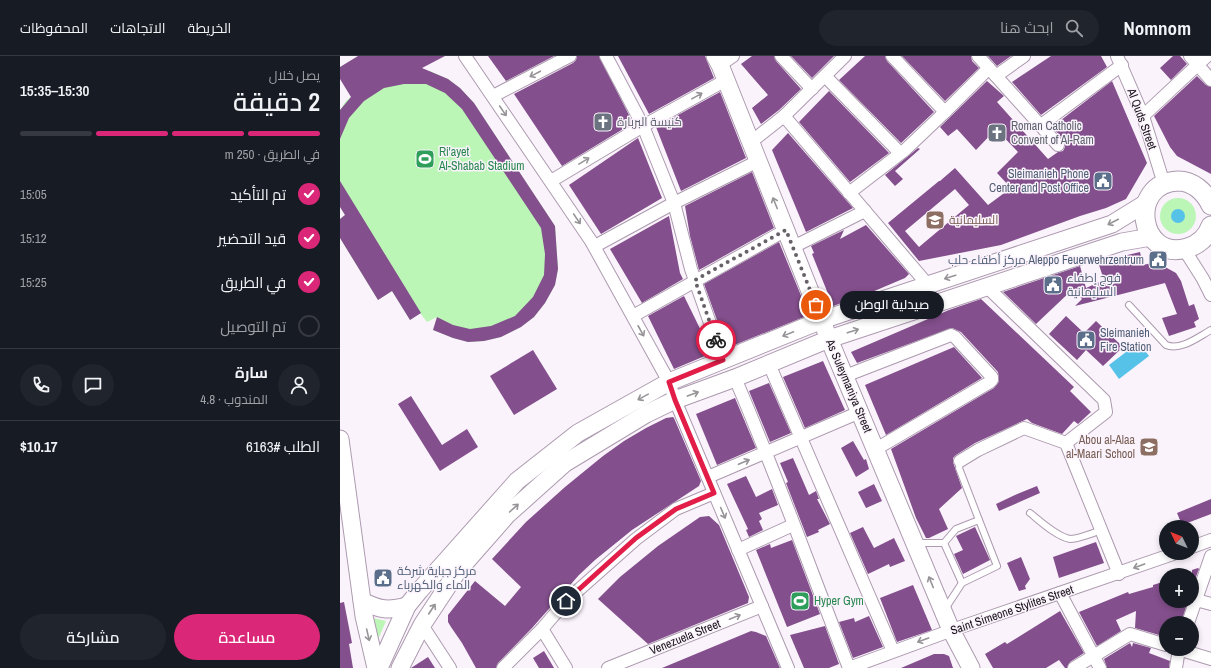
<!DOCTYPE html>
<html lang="ar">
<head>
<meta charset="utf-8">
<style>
  :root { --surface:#171b24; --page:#20242c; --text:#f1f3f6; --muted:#9ea1a6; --line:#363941; --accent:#db2777 }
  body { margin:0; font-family:"Archivo Narrow",Cairo,sans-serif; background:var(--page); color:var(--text); direction:rtl; height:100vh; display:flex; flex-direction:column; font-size:15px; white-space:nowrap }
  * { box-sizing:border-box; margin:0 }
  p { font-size:13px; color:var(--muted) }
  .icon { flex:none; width:22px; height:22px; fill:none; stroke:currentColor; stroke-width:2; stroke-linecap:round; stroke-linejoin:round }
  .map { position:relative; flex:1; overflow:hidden; direction:ltr }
  .panel { display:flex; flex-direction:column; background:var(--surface); width:340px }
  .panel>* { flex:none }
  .needle { width:26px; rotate:313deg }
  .buttons { position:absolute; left:819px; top:464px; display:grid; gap:8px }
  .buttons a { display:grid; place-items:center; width:40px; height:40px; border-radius:50%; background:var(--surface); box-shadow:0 2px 6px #0003; font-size:20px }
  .pin { position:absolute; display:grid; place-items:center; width:34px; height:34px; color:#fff; margin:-17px; border:2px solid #fff; border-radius:50%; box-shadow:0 1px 4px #0007 }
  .courier { position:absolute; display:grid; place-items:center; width:40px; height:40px; margin:-20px; border:3px solid #e11d48; border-radius:50%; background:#fff; color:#222; box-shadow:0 1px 5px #0007 }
  .bubble { position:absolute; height:28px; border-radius:14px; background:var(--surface); box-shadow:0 2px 6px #0003; font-size:13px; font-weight:600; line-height:28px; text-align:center; direction:rtl }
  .headline em { font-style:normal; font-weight:600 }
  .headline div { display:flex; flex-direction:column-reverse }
  .headline { display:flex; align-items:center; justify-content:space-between; height:68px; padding:0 20px }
  h1 { font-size:26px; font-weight:600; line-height:30px }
  .bar { display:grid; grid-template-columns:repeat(4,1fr); gap:6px 4px; align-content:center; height:48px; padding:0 20px }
  .bar i { height:5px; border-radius:3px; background:var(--line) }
  .bar .active { background:var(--accent) }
  .bar p { grid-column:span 4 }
  .line { display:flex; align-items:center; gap:10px; padding:0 20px; border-top:1px solid var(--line) }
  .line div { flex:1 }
  .round { display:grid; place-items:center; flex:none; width:42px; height:42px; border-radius:21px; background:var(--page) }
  ol { padding:0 20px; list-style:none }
  li { display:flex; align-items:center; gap:12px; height:44px }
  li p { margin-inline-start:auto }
  li .icon { padding:4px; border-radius:50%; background:var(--accent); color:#fff; stroke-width:4 }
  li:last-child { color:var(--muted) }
  li i { width:22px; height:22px; border:2px solid var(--line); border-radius:50% }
  .cta { display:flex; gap:8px; margin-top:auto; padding:8px 20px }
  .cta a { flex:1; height:46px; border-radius:24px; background:var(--accent); color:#fff; font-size:16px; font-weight:600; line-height:46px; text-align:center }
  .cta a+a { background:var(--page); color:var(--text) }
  header { display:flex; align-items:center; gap:24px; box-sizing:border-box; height:56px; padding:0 20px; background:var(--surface); border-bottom:1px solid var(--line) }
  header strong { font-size:19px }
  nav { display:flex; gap:22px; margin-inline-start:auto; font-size:14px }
  .search { width:280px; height:36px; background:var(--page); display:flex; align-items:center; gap:10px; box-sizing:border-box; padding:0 14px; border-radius:22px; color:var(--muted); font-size:15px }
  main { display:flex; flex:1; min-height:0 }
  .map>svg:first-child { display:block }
  .green { fill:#bcf6b7 }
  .water { fill:#57c2e8 }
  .building { fill:#834f8c; fill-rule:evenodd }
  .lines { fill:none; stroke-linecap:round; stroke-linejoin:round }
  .service-casing { stroke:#ac9aaf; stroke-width:8 }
  .minor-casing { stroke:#ac9aaf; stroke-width:14 }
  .secondary-casing { stroke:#ac9aaf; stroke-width:19 }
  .primary-casing { stroke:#ac9aaf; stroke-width:21 }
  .service { stroke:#fff; stroke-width:6 }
  .minor { stroke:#fff; stroke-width:12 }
  .secondary { stroke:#fff; stroke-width:17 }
  .primary { stroke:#fff; stroke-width:19 }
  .oneway { stroke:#979498 }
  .done { stroke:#676168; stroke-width:4; stroke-dasharray:0 7.2 }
  .route { stroke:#e11d48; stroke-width:5 }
  .labels { text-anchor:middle; stroke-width:3; stroke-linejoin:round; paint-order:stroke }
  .street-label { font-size:12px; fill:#181219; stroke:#fbf3fc }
  .worship-label { font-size:12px; fill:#5b616d; stroke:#fbf3fc; text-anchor:start }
  .leisure-label { font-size:12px; fill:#27864d; stroke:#fbf3fc; text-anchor:start }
  .service-label { font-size:12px; fill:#4e5e75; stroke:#fbf3fc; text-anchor:start }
  .education-label { font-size:12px; fill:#785e54; stroke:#fbf3fc; text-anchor:start }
</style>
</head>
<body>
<header>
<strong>Nomnom</strong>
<div class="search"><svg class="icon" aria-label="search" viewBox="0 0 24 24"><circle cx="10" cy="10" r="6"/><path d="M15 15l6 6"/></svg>ابحث هنا</div>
<nav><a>الخريطة</a><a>الاتجاهات</a><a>المحفوظات</a></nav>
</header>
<main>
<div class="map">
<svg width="871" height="612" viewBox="0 0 871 612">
  <rect width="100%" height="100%" fill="#fbf3fc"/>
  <g class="green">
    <path d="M90,15L108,23L120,32L134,47L215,170L218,213L215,229L205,247L194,261L181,271L161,281L144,285L128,286L113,282L93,274L97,261L87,266L80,257L70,264L52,235L38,244L0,182V163L5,159L0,151V54L6,45L20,33Z"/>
    <circle cx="838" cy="160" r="18"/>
    <path d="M33,562L46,565L37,586Z"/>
  </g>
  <g class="water">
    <circle cx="838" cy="160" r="7"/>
    <path d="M799,286L809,300L779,323L769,309Z"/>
  </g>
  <g class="building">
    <path d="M18,0H105L82,12L108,23L120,32L134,47L215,170L218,213L215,229L205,247L194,261L181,271L161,281L144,285L128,286L113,282L93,274L97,261L113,269L130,273L151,270L175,260L193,241L204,219L205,198L201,172L122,53L105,37L86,28H64L44,32L24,45L9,62L0,83V54L11,41L0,23V11Z"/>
    <path d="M148,0H214L166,25Z"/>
    <path d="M237,0H259L293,67L222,110L174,38L233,7L236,4Z"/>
    <path d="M278,0H365L374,22L309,58Z"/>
    <path d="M412,0H434L436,5L461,33L439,54L421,68L412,52L428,39L401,8Z"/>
    <path d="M451,0H494L472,22Z"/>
    <path d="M525,0H545L547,5L594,56L561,87L499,24Z"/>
    <path d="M562,0H631L632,5L639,12L605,45Z"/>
    <path d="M648,0H671L657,10Z"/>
    <path d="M711,0H761L767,11L701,59L672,26Z"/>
    <path d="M833,0H840L847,8L831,24L820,12Z"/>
    <path d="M857,20L866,29L871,31V118L837,100L830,91L814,60Z"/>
    <path d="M647,25L664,40L657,46L708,103L718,96L723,95L725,91L724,84L712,71L772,25L807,107L786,143L766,152L740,160L661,189L579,205L548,167L599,125H600L615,112L648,149L671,132L657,117L678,96L656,73L636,94L617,73L608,80L600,71ZM615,133L629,149L579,191L565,175Z"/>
    <path d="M489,35L549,97L510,126L459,66Z"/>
    <path d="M380,36L406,102L341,135L316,71Z"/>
    <path d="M448,77L513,152L466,176L432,94Z"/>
    <path d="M298,82L322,142L261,178L229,129Z"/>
    <path d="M578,92L580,93L555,115L563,123L555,130L545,119Z"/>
    <path d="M412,116L434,172L359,214L350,180L345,150Z"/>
    <path d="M0,125L81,257L70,264L52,235L38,244L0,182V163L5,159L0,151Z"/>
    <path d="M329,160L340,217L343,223L302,247L270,193Z"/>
    <path d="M526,169L569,218L565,222L525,239L493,250L472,198L474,197L471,190L504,174L500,183Z"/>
    <path d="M439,186L469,259L387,292L364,228Z"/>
    <path d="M800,196L803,209L816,206L836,217L841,225L849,250L854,248L859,263L854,266L856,271L829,280L822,262L837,258L825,227L735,250L742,243L733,233L696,268L663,236L740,210L746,232L764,224L758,206Z"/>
    <path d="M344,240L372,297L334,313L308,260Z"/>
    <path d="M641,243L734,331L730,335L751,356L738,368L734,365L722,378L692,367L687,363L635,387L616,399L613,402V406L622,432L599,453L608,473L589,482H586L576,462L551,393L654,332L659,325L658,316L621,276L612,272L517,307L511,296L609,254Z"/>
    <path d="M726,260L744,277L756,265L783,291L763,310L746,294L737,304L709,278Z"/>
    <path d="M614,291L642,322L546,379L525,329Z"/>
    <path d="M193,294L217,333L174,359L150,320Z"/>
    <path d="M483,305L505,354L465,372L443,321Z"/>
    <path d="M429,327L451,377L430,386L409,335Z"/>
    <path d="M71,340L102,389L127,373L138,391L100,415L58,348Z"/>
    <path d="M395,342L416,392L377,409L356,358Z"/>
    <path d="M333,361L334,362L361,425L359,430L292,474L255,504L239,519L192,572L158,607L156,612H136L122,587L111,571L108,566V559L135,525L165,550L181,531L152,503L186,466L225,431L263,400L284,385L306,372L326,362Z"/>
    <path d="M513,385L524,404L526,403L529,413L516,421L501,392Z"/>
    <path d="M453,402L469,439L476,435L479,443H477L490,468L478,474L479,476L467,481L446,427L448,426L440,407Z"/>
    <path d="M406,420L416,441L432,433L438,449L419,457L422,463L419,465L423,474L409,481L406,474L408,473L387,428Z"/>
    <path d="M534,428L542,445L526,452L518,436Z"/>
    <path d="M697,430L700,437L659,455L656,448L675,439Z"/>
    <path d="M871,443V458L842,469L837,457Z"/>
    <path d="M369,460L379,469L409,541L408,547L308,588L258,543L280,521L318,490L360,461Z"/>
    <path d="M523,471L534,492L554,482L565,505L550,511L549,508L528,518L510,477Z"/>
    <path d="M635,471L650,504L623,518L614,498L623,494L616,480Z"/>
    <path d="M452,484L480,558L447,571L416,494L430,488L431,492Z"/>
    <path d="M756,486L764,507L719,522L713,501Z"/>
    <path d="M681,501L690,523L685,530L686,533L679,535L667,507Z"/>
    <path d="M858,512L859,513L852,531V514Z"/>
    <path d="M826,525V545H848L841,567H826V581L795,572L796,555L776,564L781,575L757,590L739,556L788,536L789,538L813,531V529Z"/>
    <path d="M573,529L592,574L557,586L540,542Z"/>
    <path d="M4,546L12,587L9,588L13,612H0V547Z"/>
    <path d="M720,555L744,597L730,606L727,612H725L719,604L706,612H653L645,598L665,586L667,588Z"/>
    <path d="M529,560L543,591L513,602L499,566L514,562L515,566Z"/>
    <path d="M485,570L499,608L489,612H464L450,579Z"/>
    <path d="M411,575L416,576L426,580L440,612H322Z"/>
    <path d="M790,587L792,591L793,587L811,592L809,597L830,605L829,612H767L764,603Z"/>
    <path d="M204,595L214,612H199L193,602Z"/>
    <path d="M594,598H604L609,600L613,612H561Z"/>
    <path d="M88,601L95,612H71Z"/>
  </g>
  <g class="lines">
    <defs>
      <g id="service">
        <path d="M789,249L826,289C841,295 858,281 871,274"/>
        <path d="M620,405L619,412L639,464"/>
        <path d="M690,457C700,465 717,481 730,483C737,483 754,477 761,474"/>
        <path d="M577,487H604L622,527L605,553"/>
        <path d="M604,487L616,473L639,464L657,510L622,527"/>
      </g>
      <g id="minor">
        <path d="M125,0L251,185L329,326L335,344L448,612"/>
        <path d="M266,0L303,70L334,147L351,213L383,304"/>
        <path d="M441,0L472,33"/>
        <path d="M552,0L605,56"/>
        <path d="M638,0L718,89"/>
        <path d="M777,0L803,60L824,128"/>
        <path d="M850,0L871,24"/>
        <path d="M380,9L393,0"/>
        <path d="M485,20L560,97"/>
        <path d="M656,20L684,0"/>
        <path d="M153,40L230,0"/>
        <path d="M444,60L588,229"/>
        <path d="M803,60L867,0"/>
        <path d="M701,69L782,9"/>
        <path d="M411,86L444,60L505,0"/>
        <path d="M211,125L303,70L386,24"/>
        <path d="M509,137L565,94L605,56L649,12"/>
        <path d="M255,190L334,147L418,105"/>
        <path d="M453,191L525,155"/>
        <path d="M844,193L863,223L871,239"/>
        <path d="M647,231L764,344L766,356L726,387"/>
        <path d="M293,260L446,174"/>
        <path d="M429,308L553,595"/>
        <path d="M505,320L611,279L615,281L652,321V324L650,326L536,393"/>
        <path d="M395,322C436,417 471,515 509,612L615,573L836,497"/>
        <path d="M620,405L638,394L684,372L726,387L779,518"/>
        <path d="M368,421L520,356"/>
        <path d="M852,491L871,484"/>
        <path d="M398,494L453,469"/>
        <path d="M720,537L760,612"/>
        <path d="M856,544L871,548"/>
        <path d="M848,567L871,500"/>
        <path d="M82,569L110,612"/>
        <path d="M202,573L226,612"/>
        <path d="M838,593L871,603"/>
        <path d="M163,612L202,573L226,545L296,483L336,453L374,437"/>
        <path d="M268,612L422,550"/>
        <path d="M734,612L790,578L826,589"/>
        <path d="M836,612L839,593"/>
      </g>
      <g id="secondary">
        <path d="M375,0L380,9L489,283L611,574L631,612"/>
        <path d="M0,383L24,560L36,612"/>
        <path d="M22,545C40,554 48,555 67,550"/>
        <path d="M39,612L67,550L80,534L177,425L238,377L329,326L482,264L772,168L806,147"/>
        <path d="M60,612L82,569L117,516L167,459L225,407L306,358L335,344L395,322L489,283L782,186L811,181"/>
      </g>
      <path id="primary" d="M871,149C865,136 853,125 838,125C787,127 799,206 847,192C858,189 867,181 871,170"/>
    </defs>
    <use href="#service" class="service-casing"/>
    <use href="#minor" class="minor-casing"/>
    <use href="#secondary" class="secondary-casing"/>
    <use href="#primary" class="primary-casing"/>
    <use href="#service" class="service"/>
    <use href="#minor" class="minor"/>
    <use href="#secondary" class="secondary"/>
    <use href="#primary" class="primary"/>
  </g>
  <defs><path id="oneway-shaft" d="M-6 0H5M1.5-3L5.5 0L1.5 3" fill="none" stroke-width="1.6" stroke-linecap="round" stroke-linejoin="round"/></defs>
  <g class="oneway">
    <use href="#oneway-shaft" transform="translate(195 18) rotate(152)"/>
    <use href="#oneway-shaft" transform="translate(357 40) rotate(-29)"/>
    <use href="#oneway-shaft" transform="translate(163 55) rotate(56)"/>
    <use href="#oneway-shaft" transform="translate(244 105) rotate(-31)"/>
    <use href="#oneway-shaft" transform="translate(435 147) rotate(-112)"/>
    <use href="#oneway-shaft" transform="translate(237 163) rotate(56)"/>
    <use href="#oneway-shaft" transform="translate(773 166) rotate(153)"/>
    <use href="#oneway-shaft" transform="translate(610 221) rotate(162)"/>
    <use href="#oneway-shaft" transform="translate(301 275) rotate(61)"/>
    <use href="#oneway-shaft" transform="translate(513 275) rotate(-18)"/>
    <use href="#oneway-shaft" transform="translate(448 278) rotate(158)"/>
    <use href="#oneway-shaft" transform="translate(353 338) rotate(-20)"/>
    <use href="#oneway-shaft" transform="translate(303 341) rotate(151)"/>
    <use href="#oneway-shaft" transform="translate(404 406) rotate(-23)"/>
    <use href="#oneway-shaft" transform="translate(174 452) rotate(-42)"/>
    <use href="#oneway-shaft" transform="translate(383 457) rotate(67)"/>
    <use href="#oneway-shaft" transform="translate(799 510) rotate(160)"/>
    <use href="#oneway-shaft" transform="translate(591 526) rotate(-112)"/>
    <use href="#oneway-shaft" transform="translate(92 553) rotate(-57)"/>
    <use href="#oneway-shaft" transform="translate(395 561) rotate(-22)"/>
    <use href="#oneway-shaft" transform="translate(28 579) rotate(77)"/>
    <use href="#oneway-shaft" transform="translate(583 584) rotate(160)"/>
  </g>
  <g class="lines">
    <path class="done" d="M376,284L355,224L446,174L476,249"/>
    <path class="route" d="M226,545L296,482L336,453L374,437L335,344L329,326L383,304L376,284"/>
  </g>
  <defs>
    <symbol id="church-square" viewBox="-11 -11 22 22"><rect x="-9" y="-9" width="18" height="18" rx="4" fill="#6b7280" stroke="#fbf3fc"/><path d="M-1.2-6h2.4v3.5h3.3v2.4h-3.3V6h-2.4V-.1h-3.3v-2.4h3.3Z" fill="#fff"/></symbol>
    <symbol id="stadium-square" viewBox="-11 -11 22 22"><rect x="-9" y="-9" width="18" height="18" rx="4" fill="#2e9e5b" stroke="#fbf3fc"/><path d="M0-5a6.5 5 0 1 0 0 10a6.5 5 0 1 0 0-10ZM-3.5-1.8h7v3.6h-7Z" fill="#fff"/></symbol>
    <symbol id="civic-square" viewBox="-11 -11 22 22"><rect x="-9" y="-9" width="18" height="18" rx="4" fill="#5c6f8a" stroke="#fbf3fc"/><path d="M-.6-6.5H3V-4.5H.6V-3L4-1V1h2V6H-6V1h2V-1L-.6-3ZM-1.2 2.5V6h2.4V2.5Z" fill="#fff"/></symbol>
    <symbol id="school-square" viewBox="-11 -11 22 22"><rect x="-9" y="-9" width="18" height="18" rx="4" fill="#8d6e63" stroke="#fbf3fc"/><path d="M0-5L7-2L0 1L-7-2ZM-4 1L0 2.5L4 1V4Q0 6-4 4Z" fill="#fff"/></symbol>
  </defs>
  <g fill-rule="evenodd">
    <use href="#church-square" x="252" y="55" width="22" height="22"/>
    <use href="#church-square" x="646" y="66" width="22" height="22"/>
    <use href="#stadium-square" x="74" y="92" width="22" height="22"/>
    <use href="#civic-square" x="752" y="114" width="22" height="22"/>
    <use href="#school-square" x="584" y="153" width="22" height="22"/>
    <use href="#civic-square" x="807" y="193" width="22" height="22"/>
    <use href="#civic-square" x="702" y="218" width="22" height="22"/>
    <use href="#civic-square" x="735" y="273" width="22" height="22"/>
    <use href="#school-square" x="798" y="380" width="22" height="22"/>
    <use href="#civic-square" x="32" y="511" width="22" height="22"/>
    <use href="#stadium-square" x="449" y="534" width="22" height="22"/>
  </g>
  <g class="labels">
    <g class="street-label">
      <text transform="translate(802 63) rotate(70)" y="4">Al Quds Street</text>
      <text transform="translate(509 330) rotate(67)" y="4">As Suleymaniya Street</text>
      <text transform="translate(672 554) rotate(-19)" y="4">Saint Simeone Stylites Street</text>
      <text transform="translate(345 581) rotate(-22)" y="4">Venezuela Street</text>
    </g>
    <g class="worship-label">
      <text x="277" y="70">كنيسة البربارة</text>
      <text x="671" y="74">Roman Catholic<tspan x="671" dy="14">Convent of Al-Ram</tspan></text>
    </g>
    <g class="leisure-label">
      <text x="99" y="100">Ri'ayet<tspan x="99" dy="14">Al-Shabab Stadium</tspan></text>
      <text x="474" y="549">Hyper Gym</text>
    </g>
    <g class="service-label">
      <text x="749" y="122" text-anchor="end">Sleimanieh Phone<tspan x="749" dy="14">Center and Post Office</tspan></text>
      <text x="804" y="208" text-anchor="end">مركز أطفاء حلب Aleppo Feuerwehrzentrum</text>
      <text x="727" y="226">فوج إطفاء<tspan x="727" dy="14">السليمانية</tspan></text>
      <text x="760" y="281">Sleimanieh<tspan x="760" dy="14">Fire Station</tspan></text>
      <text x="57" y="519">مركز جباية شركة<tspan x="57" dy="14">الماء والكهرباء</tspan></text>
    </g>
    <g class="education-label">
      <text x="609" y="168">السليمانية</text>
      <text x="795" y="388" text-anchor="end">Abou al-Alaa<tspan x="795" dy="14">al-Maari School</tspan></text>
    </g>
  </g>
</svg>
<div class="buttons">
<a><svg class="needle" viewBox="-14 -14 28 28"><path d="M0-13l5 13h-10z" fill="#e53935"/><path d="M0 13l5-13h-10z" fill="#9ea1a6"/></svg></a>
<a>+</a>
<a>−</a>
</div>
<div class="pin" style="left:476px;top:249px;background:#ea580c"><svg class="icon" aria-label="bag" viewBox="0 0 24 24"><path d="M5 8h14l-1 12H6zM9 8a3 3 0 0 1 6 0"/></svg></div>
<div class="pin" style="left:226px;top:545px;background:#1f2937"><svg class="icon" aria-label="home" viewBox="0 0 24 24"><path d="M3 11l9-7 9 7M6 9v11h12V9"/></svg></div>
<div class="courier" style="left:376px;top:284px"><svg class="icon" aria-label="bike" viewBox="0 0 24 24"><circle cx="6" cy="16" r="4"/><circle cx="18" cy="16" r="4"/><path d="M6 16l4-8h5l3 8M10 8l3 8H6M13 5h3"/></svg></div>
<div class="bubble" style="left:500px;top:235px;width:104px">صيدلية الوطن</div>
</div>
<section class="panel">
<div class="headline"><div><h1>2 دقيقة</h1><p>يصل خلال</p></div><em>15:30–15:35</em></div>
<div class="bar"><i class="active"></i><i class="active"></i><i class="active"></i><i></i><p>في الطريق · 250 m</p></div>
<ol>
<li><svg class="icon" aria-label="check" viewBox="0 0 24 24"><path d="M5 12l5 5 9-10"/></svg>تم التأكيد<p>15:05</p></li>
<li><svg class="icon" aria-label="check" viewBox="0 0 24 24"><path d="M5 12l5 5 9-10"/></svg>قيد التحضير<p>15:12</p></li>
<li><svg class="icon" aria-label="check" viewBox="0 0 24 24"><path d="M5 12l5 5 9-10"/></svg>في الطريق<p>15:25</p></li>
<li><i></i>تم التوصيل</li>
</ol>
<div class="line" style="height:72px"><a class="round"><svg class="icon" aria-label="person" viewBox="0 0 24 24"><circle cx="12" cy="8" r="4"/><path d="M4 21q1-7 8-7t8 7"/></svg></a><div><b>سارة</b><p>المندوب · 4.8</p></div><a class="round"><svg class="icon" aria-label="chat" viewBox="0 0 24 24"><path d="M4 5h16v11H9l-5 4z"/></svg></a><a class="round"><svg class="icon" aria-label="phone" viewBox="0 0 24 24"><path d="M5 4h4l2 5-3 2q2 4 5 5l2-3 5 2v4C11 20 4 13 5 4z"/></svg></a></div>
<div class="line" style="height:52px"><div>الطلب #6163</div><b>$10.17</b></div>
<div class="cta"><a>مساعدة</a><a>مشاركة</a></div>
</section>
</main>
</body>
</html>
